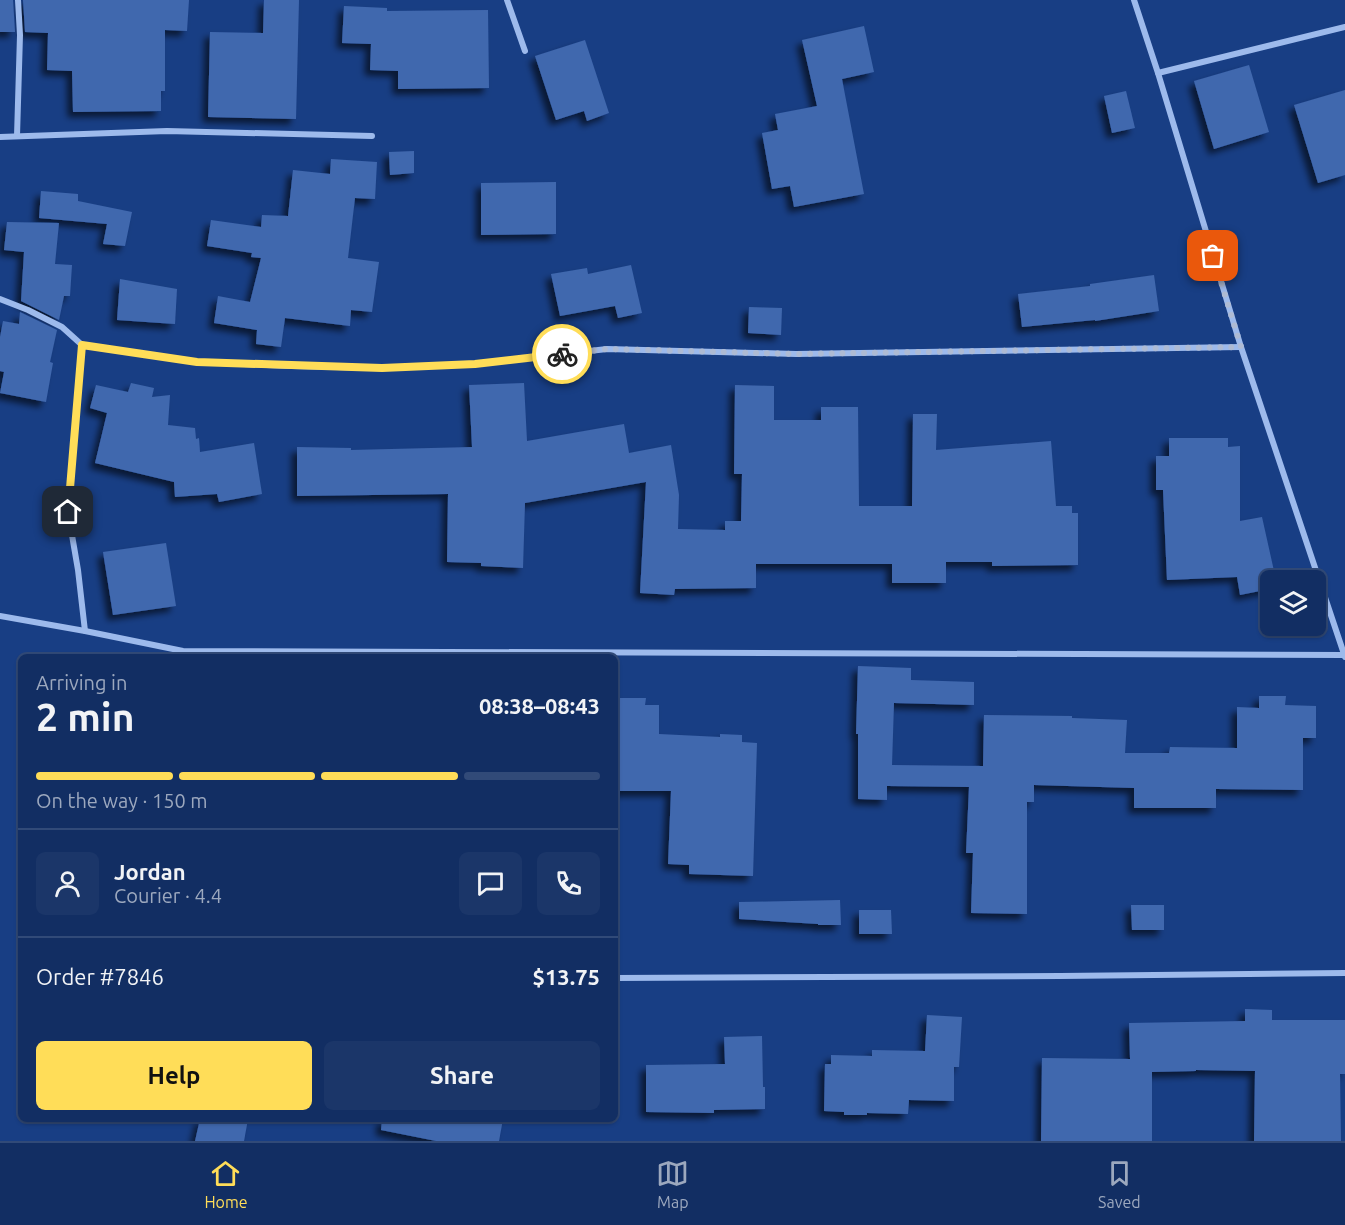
<!DOCTYPE html>
<html lang="en">
<head>
<meta charset="utf-8">
<style>
  :root { --surface:#122e63; --page:#1b3669; --text:#f1f3f6; --muted:#9ca8be; --line:#314a78; --accent:#ffdd58 }
  body { margin:0; font-family:Ubuntu,sans-serif; background:var(--page); color:var(--text); height:100vh; display:flex; flex-direction:column; font-size:22px; white-space:nowrap }
  * { box-sizing:border-box; margin:0 }
  p { font-size:20px; color:var(--muted) }
  .icon { flex:none; width:33px; height:33px; fill:none; stroke:currentColor; stroke-width:2; stroke-linecap:round; stroke-linejoin:round }
  .map { position:relative; flex:1; overflow:hidden }
  .drawer { position:absolute; left:18px; top:654px; width:600px; height:468px; display:flex; flex-direction:column; background:var(--surface); border-radius:9px; box-shadow:0 2px 4px #0004,0 0 0 2px var(--line) }
  .drawer>* { flex:none }
  .tools { position:absolute; left:1260px; top:570px; display:grid; gap:12px }
  .tools a { display:grid; place-items:center; width:66px; height:66px; border-radius:9px; background:var(--surface); box-shadow:0 2px 4px #0004,0 0 0 2px var(--line); font-size:30px }
  .pin { position:absolute; display:grid; place-items:center; width:51px; height:51px; color:#fff; margin:-26px; border-radius:12px; box-shadow:0 3px 9px #0006 }
  .courier { position:absolute; display:grid; place-items:center; width:60px; height:60px; margin:-30px; border:4px solid #ffdd58; border-radius:50%; background:#fff; color:#222; box-shadow:0 2px 8px #0007 }
  .overview em { font-style:normal; font-weight:700 }
  .overview div { display:flex; flex-direction:column-reverse }
  .overview { display:flex; align-items:center; justify-content:space-between; height:102px; padding:0 18px }
  h1 { font-size:39px; font-weight:700; line-height:45px }
  .bar { display:grid; grid-template-columns:repeat(4,1fr); gap:9px 6px; align-content:center; height:72px; padding:0 18px }
  .bar i { height:8px; border-radius:4px; background:var(--line) }
  .bar .selected { background:var(--accent) }
  .bar p { grid-column:span 4 }
  .line { display:flex; align-items:center; gap:15px; padding:0 18px; border-top:2px solid var(--line) }
  .line div { flex:1 }
  .round { display:grid; place-items:center; flex:none; width:63px; height:63px; border-radius:9px; background:var(--page) }
  .action { display:flex; gap:12px; margin-top:auto; padding:12px 18px }
  .action a { flex:1; height:69px; border-radius:9px; background:var(--accent); color:#111; font-size:24px; font-weight:700; line-height:69px; text-align:center }
  .action a+a { background:var(--page); color:var(--text) }
  .dock { display:flex; justify-content:space-around; align-items:center; height:84px; border-top:2px solid var(--line); background:var(--surface); font-size:16px; color:var(--muted) }
  .dock a { display:grid; justify-items:center; gap:3px }
  .dock .selected { color:var(--accent) }
  .map>svg:first-child { display:block }
  .building { fill:#4068ae; filter:url(#shadow) }
  .lines { fill:none; stroke-linecap:round; stroke-linejoin:round }
  .street { stroke:#9dbaec; stroke-width:6 }
  .done { stroke:#aebbd4; stroke-width:6; stroke-dasharray:0 10.8 }
  .route { stroke:#ffdd58; stroke-width:8 }
</style>
</head>
<body>
<div class="map">
<svg width="1345" height="1141" viewBox="0 0 1345 1141">
  <defs>
    <filter id="shadow"><feDropShadow dx="-5.5" dy="5.5" stdDeviation="3" flood-color="#0009"/></filter>
  </defs>
  <rect width="100%" height="100%" fill="#183e84"/>
  <g class="building">
    <path d="M0,0H13L15,32H0Z"/>
    <path d="M23,0H189L187,31L165,30V91H161V111L73,112L72,71L47,70L48,33L25,32Z"/>
    <path d="M264,0H299L296,119L208,117L210,32L263,33Z"/>
    <path d="M344,6L387,8V11L488,10L489,88L398,89V71L370,70L371,44L342,43Z"/>
    <path d="M864,26L874,72L842,79L864,194L794,207L790,186L772,189L762,133L778,130L775,114L817,106L802,40Z"/>
    <path d="M585,40L609,113L587,121L584,111L556,120L535,56Z"/>
    <path d="M1249,65L1269,132L1214,149L1194,81Z"/>
    <path d="M1345,90V175L1318,183L1294,105Z"/>
    <path d="M1126,91L1135,128L1112,133L1104,96Z"/>
    <path d="M414,151V173L390,175L389,152Z"/>
    <path d="M331,159L377,162L375,199L355,198L348,258L379,262L372,312L351,310L350,326L285,318L281,347L256,344L257,330L214,323L218,296L250,302L261,258L251,257L252,253L207,246L211,220L261,227L262,215L288,216L293,170L330,174Z"/>
    <path d="M556,182V234L481,235V183Z"/>
    <path d="M41,191L78,194V201L132,212L125,246L103,244L107,224L39,218Z"/>
    <path d="M7,222L59,223L55,264L72,265L70,296H64L59,320L21,301L24,252L4,250Z"/>
    <path d="M631,265L642,313L618,318L615,306L560,316L551,274L587,268L588,274Z"/>
    <path d="M1154,275L1159,311L1095,321V320L1022,327L1018,294L1090,286V284Z"/>
    <path d="M120,279L177,289L175,324L117,320Z"/>
    <path d="M749,307L782,308L781,335L748,333Z"/>
    <path d="M20,312L57,330L50,362L53,363L46,402L0,393L4,372L0,371V337L3,321L19,324Z"/>
    <path d="M131,383L154,388L152,397L170,395L168,425L195,428L196,439L199,438L200,452L254,443L262,494L219,502L217,494L175,497L174,482L95,463L107,413L90,408L96,385L128,392Z"/>
    <path d="M524,383L527,441L624,424L629,453L671,445L679,495L678,529L725,530V521H741L742,474H734L735,385L774,386V420H821V407H858L859,506H912L913,414H937L936,450L1051,441L1056,506H1072V513H1078V565L992,566V562H946V583H892V564H756V588L675,589L674,595L640,593L646,482L525,503L523,568L481,566V563L447,562L448,494L297,496V447L351,448V450L472,447L469,385Z"/>
    <path d="M1169,438H1228V447L1240,446V521L1262,517L1276,580H1270V589L1240,595L1237,577L1167,580L1163,490H1156V456H1169Z"/>
    <path d="M166,543L176,606L113,615L103,552Z"/>
    <path d="M858,666L911,668V680L974,682V705L894,703L892,765L983,766L984,715L1072,716V718L1127,720L1125,753H1169L1170,747L1237,748V707L1259,708V696H1286L1285,705L1316,706V738H1303V790L1216,789V808H1134V788L1034,785V802H1027V914L971,913L973,853H966L969,787L887,786V800L858,799V734H856Z"/>
    <path d="M615,698H646L645,705H659V734L720,737V734L742,735V742L757,743L753,876L689,874V865L668,864L671,791H615Z"/>
    <path d="M840,900L841,925H818V924L739,919V902Z"/>
    <path d="M1131,905H1164V930H1132Z"/>
    <path d="M859,910H891L892,934H859Z"/>
    <path d="M1245,1009L1272,1010V1020H1345V1074H1340L1341,1141H1254L1255,1071L1196,1070V1071L1152,1072V1141H1041L1042,1058L1130,1059L1129,1023L1245,1021Z"/>
    <path d="M927,1015L962,1017L959,1067H954V1101L909,1100L908,1114L867,1113V1115H844V1112L824,1111L825,1064H831V1055L872,1056V1050L925,1051Z"/>
    <path d="M762,1036L763,1087H765V1109L714,1110V1113L646,1112V1065L725,1064L724,1037Z"/>
    <path d="M200,1119H248L244,1141H195Z"/>
    <path d="M382,1119H503L499,1141H436L381,1130Z"/>
  </g>
  <g class="lines">
    <g class="street">
      <path d="M507,0L525,51"/>
      <path d="M1134,0L1158,73L1241,347L1345,657"/>
      <path d="M1158,73L1345,27"/>
      <path d="M17,136L20,35L18,0"/>
      <path d="M0,137L167,131L372,136"/>
      <path d="M0,299L28,310L62,327L82,345L197,362L291,366L382,368L475,364L607,349L796,354L1241,347"/>
      <path d="M82,345L68,512L78,570L85,631"/>
      <path d="M0,616L85,631L183,651L1344,655"/>
      <path d="M615,978L1060,976L1345,973"/>
    </g>
  </g>
  <g class="lines">
    <path class="done" d="M562,354L607,349L796,354L1241,347L1213,256"/>
    <path class="route" d="M68,512L82,345L197,362L382,368L475,364L562,354"/>
  </g>
</svg>
<div class="tools">
<a><svg class="icon" aria-label="layers" viewBox="0 0 24 24"><path d="M12 4l9 5-9 5-9-5zM3 14l9 5 9-5"/></svg></a>
</div>
<div class="pin" style="left:1213px;top:256px;background:#ea580c"><svg class="icon" aria-label="bag" viewBox="0 0 24 24"><path d="M5 8h14l-1 12H6zM9 8a3 3 0 0 1 6 0"/></svg></div>
<div class="pin" style="left:68px;top:512px;background:#1f2937"><svg class="icon" aria-label="home" viewBox="0 0 24 24"><path d="M3 11l9-7 9 7M6 9v11h12V9"/></svg></div>
<div class="courier" style="left:562px;top:354px"><svg class="icon" aria-label="bike" viewBox="0 0 24 24"><circle cx="6" cy="16" r="4"/><circle cx="18" cy="16" r="4"/><path d="M6 16l4-8h5l3 8M10 8l3 8H6M13 5h3"/></svg></div>
<section class="drawer">
<div class="overview"><div><h1>2 min</h1><p>Arriving in</p></div><em>08:38–08:43</em></div>
<div class="bar"><i class="selected"></i><i class="selected"></i><i class="selected"></i><i></i><p>On the way · 150 m</p></div>
<div class="line" style="height:108px"><a class="round"><svg class="icon" aria-label="person" viewBox="0 0 24 24"><circle cx="12" cy="8" r="4"/><path d="M4 21q1-7 8-7t8 7"/></svg></a><div><b>Jordan</b><p>Courier · 4.4</p></div><a class="round"><svg class="icon" aria-label="chat" viewBox="0 0 24 24"><path d="M4 5h16v11H9l-5 4z"/></svg></a><a class="round"><svg class="icon" aria-label="phone" viewBox="0 0 24 24"><path d="M5 4h4l2 5-3 2q2 4 5 5l2-3 5 2v4C11 20 4 13 5 4z"/></svg></a></div>
<div class="line" style="height:78px"><div>Order #7846</div><b>$13.75</b></div>
<div class="action"><a>Help</a><a>Share</a></div>
</section>
</div>
<nav class="dock">
<a class="selected"><svg class="icon" aria-label="home" viewBox="0 0 24 24"><path d="M3 11l9-7 9 7M6 9v11h12V9"/></svg>Home</a>
<a><svg class="icon" aria-label="map" viewBox="0 0 24 24"><path d="M3 6l6-2 6 2 6-2v14l-6 2-6-2-6 2zM9 4v14M15 6v14"/></svg>Map</a>
<a><svg class="icon" aria-label="saved" viewBox="0 0 24 24"><path d="M7 4h10v16l-5-4-5 4z"/></svg>Saved</a>
</nav>
</body>
</html>
